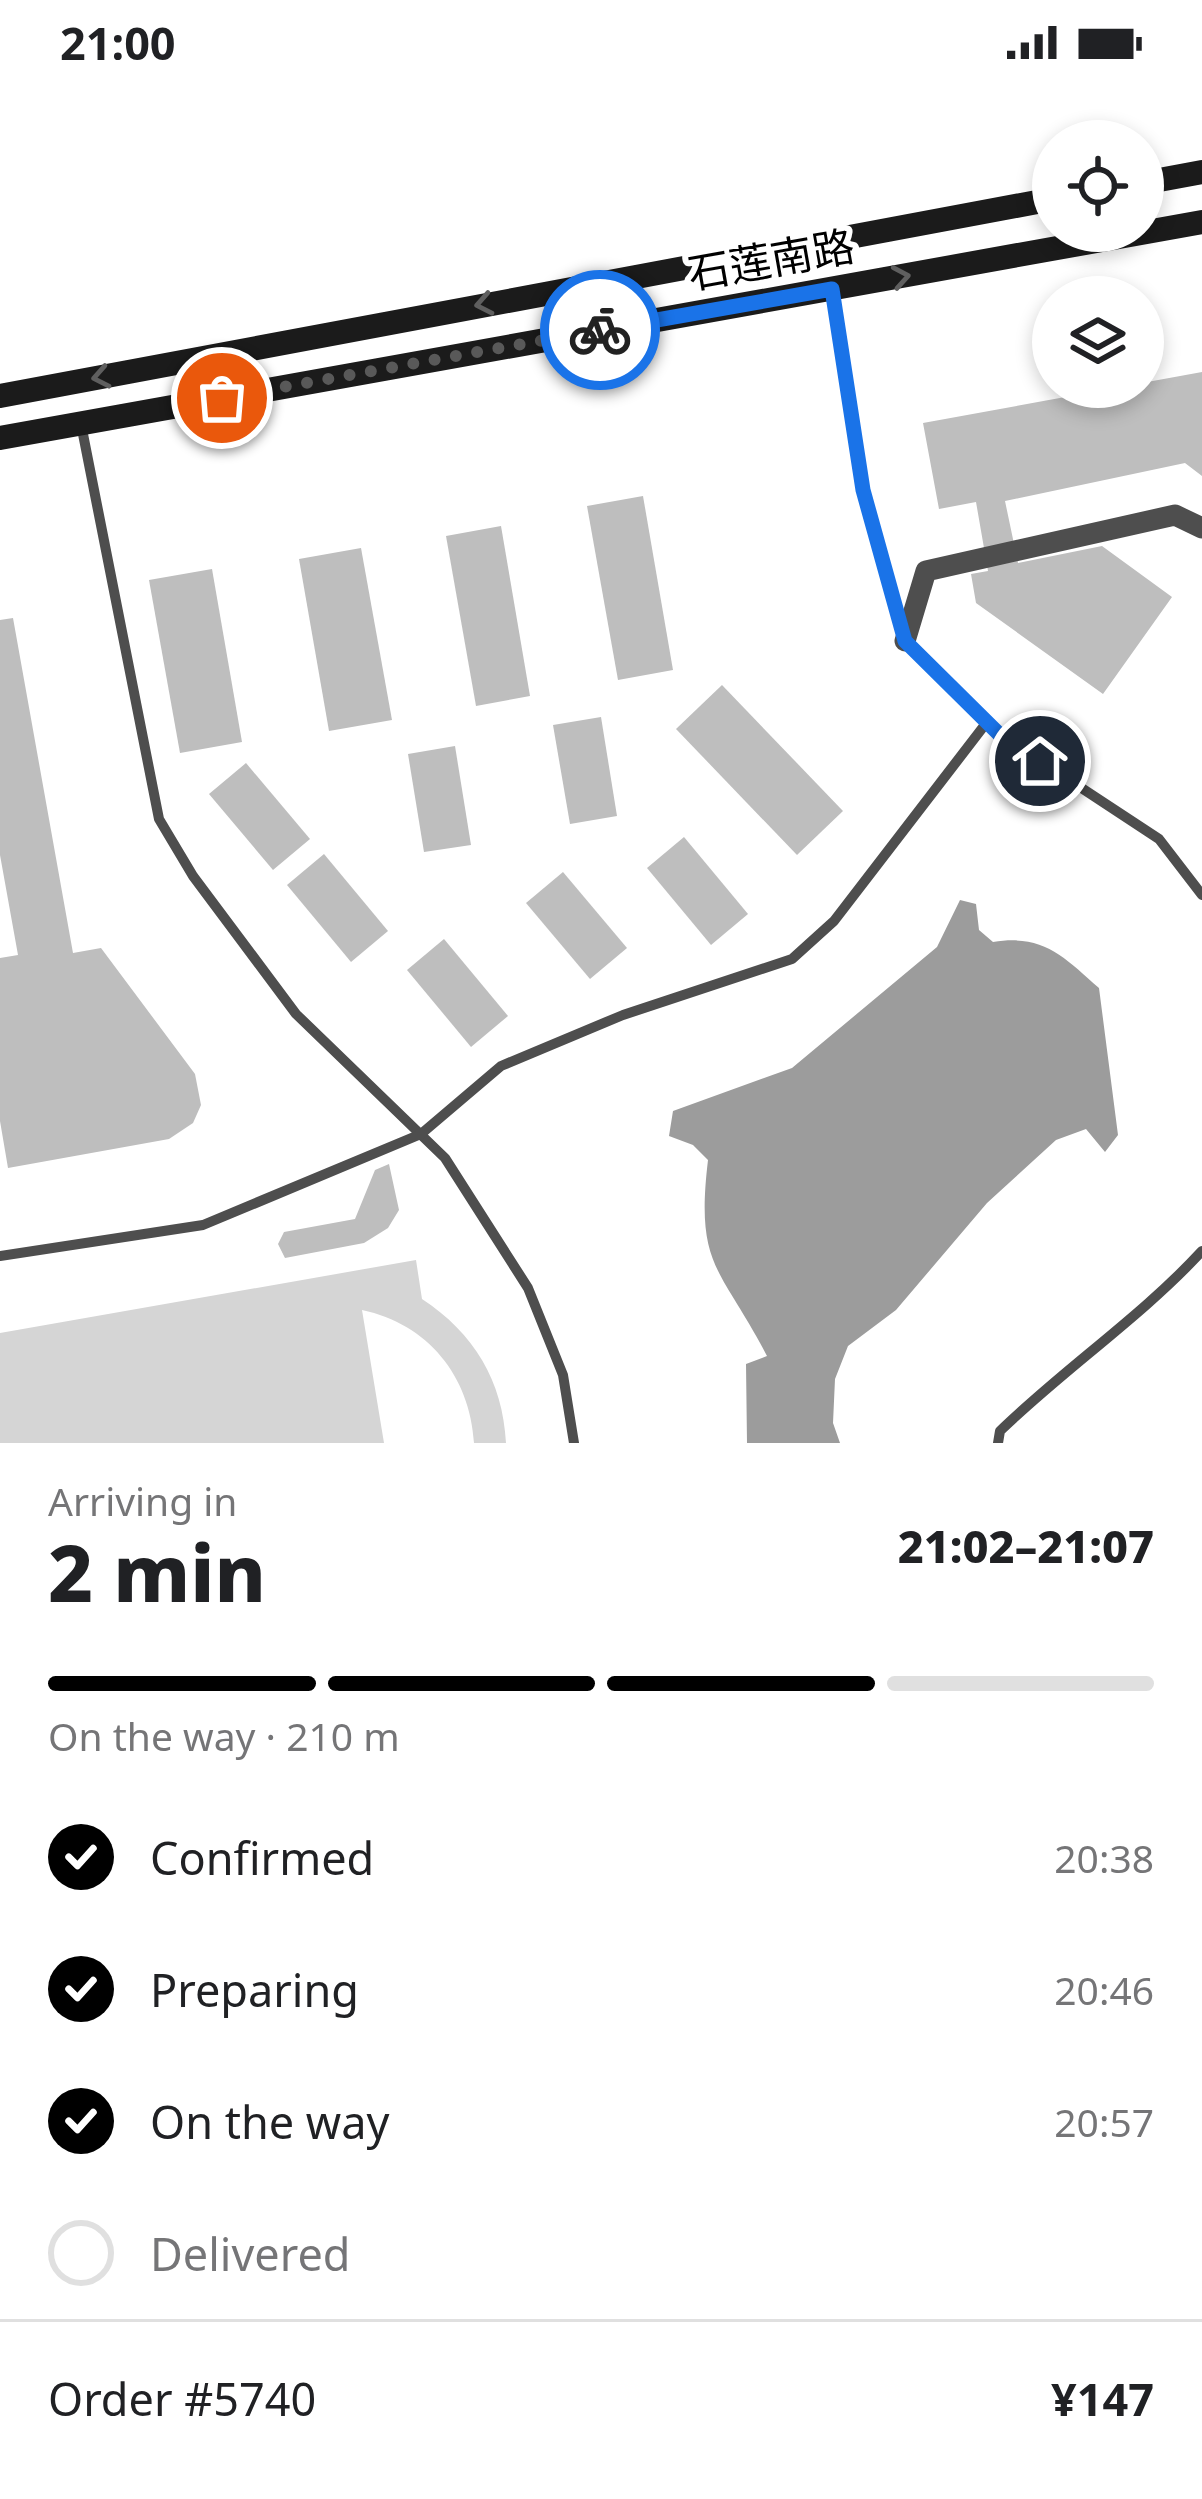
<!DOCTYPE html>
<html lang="en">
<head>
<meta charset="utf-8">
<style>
  :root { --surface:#fff; --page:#f2f2f2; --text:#202124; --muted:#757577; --line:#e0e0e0; --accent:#000 }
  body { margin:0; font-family:"Noto Sans","Noto Sans SC",sans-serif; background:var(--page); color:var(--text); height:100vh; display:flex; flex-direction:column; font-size:45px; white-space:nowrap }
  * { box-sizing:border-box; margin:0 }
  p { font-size:39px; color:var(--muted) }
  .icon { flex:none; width:66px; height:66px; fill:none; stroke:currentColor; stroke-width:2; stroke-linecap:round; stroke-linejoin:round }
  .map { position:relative; height:1359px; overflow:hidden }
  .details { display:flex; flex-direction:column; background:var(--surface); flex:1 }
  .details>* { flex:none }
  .tools { position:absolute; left:1032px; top:36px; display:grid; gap:24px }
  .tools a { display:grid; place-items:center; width:132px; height:132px; border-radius:50%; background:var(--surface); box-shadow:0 6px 18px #0003; font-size:60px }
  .pin { position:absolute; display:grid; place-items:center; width:102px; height:102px; color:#fff; margin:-51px; border:6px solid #fff; border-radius:50%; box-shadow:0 3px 12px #0007 }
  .courier { position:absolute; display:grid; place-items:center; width:120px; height:120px; margin:-60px; border:9px solid #1a73e8; border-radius:50%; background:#fff; color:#222; box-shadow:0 3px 15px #0007 }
  .headline em { font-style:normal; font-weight:800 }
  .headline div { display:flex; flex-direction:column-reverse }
  .headline { display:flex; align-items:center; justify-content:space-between; height:204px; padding:0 48px }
  h1 { font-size:78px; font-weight:800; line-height:90px }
  .bar { display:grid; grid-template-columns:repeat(4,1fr); gap:18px 12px; align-content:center; height:144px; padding:0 48px }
  .bar i { height:15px; border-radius:9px; background:var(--line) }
  .bar .current { background:var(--accent) }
  .bar p { grid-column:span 4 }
  .line { display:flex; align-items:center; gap:30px; padding:0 48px; border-top:3px solid var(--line) }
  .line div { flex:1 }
  ol { padding:0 48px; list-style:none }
  li { display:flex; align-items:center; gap:36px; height:132px }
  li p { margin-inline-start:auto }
  li .icon { padding:12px; border-radius:50%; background:var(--accent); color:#fff; stroke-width:4 }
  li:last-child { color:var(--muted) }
  li i { width:66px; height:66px; border:6px solid var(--line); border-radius:50% }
  .status { display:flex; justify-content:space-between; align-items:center; height:84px; padding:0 60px; background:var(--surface); direction:ltr }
  .status svg { height:33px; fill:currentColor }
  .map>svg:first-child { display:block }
  .green { fill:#d5d5d5 }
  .water { fill:#9c9c9c }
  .building { fill:#bebebe }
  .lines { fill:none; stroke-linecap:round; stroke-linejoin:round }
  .lane { stroke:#4e4e4e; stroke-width:10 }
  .street { stroke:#4e4e4e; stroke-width:21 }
  .secondary { stroke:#1b1b1b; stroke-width:24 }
  .oneway { stroke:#5f5f5f }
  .done { stroke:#595959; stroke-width:12; stroke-dasharray:0 21.6 }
  .route { stroke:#1a73e8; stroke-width:15 }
  .labels { text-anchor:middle; stroke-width:12; stroke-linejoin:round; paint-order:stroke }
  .street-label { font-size:42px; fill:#000; stroke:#fff }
</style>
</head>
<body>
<div class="status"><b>21:00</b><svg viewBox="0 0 49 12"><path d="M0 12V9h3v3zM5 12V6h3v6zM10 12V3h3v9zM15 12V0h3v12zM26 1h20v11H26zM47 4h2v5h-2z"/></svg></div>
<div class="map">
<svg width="1202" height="1359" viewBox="0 0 1202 1359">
  <rect width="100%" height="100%" fill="#fff"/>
  <path class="green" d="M416,1176L422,1215C474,1249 503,1297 506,1359H474C470,1292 428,1240 362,1226L384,1359H0V1249Z"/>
  <path class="water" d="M960,816L976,820L979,846L993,858C1043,850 1063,872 1099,904L1118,1051L1105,1068L1086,1045L1056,1056L987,1119L896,1226L848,1262L835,1295L833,1339L840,1359H747L746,1280L767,1272C721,1183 695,1184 708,1076L693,1061L669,1052L673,1027L792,984L937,863Z"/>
  <g class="building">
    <path d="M1202,288V392L1185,379L1005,417L1018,479L1102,462L1172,513L1103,610L976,519L971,490L988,487L976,418L939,425L923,339Z"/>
    <path d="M643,412L673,586L618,596L587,422Z"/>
    <path d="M501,442L530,612L476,622L446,452Z"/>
    <path d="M361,464L392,636L329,647L299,475Z"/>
    <path d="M212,485L242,658L180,669L149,496Z"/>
    <path d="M13,534L73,869L101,864L195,990L201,1021L193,1039L169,1055L8,1084L0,1037V874L18,871L0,771V536Z"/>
    <path d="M722,601L843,727L797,771L676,645Z"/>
    <path d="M601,633L617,732L570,740L553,641Z"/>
    <path d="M455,662L471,761L424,768L408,670Z"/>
    <path d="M246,679L310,755L273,786L209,710Z"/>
    <path d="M684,753L748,830L711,861L647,784Z"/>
    <path d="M324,770L388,847L351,878L287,801Z"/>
    <path d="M563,788L627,864L590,895L526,819Z"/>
    <path d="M444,855L508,932L471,963L407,886Z"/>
    <path d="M389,1080L399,1126L388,1144L364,1159L285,1174L278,1160L284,1148L355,1135L375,1086Z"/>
  </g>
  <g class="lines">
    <g class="lane">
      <path d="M833,205L863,407L905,557L1001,651L1159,755L1202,811"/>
      <path d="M81,340L159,735L193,792L296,930L445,1074L528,1204L563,1291L574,1359"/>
      <path d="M0,1172L203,1141L421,1050L501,982L623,931L792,875L834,837L987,638"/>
      <path d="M998,1359L1000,1347C1065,1284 1141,1233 1202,1167"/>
    </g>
    <path class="street" d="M905,557L926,487L1175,431L1202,444"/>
    <g class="secondary">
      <path d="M1143,99L1202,88"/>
      <path d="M0,312L1053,115"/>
      <path d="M0,354L1202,138"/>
    </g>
  </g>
  <defs><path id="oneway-chevron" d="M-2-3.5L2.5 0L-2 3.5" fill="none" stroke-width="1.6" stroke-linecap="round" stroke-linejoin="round" transform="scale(3)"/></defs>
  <g class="oneway">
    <use href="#oneway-chevron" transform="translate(901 193) rotate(-10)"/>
    <use href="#oneway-chevron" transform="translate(484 220) rotate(169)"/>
    <use href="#oneway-chevron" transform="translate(101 293) rotate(169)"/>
  </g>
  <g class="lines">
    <path class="done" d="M222,314L600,246"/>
    <path class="route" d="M600,246L832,205L863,406L905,557L1000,651L1040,677"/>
  </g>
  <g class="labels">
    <g class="street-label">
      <text transform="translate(771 176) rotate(-10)" y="15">石莲南路</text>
    </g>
  </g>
</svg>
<div class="tools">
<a><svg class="icon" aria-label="locate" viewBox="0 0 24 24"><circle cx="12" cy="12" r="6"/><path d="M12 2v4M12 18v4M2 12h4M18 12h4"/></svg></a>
<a><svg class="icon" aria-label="layers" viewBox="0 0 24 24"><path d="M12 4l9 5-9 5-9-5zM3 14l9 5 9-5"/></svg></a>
</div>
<div class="pin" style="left:222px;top:314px;background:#ea580c"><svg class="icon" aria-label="bag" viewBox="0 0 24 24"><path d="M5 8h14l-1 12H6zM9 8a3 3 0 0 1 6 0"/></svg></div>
<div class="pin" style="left:1040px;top:677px;background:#1f2937"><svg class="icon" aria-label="home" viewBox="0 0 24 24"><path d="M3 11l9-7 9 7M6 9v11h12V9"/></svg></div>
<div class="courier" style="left:600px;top:246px"><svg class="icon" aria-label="bike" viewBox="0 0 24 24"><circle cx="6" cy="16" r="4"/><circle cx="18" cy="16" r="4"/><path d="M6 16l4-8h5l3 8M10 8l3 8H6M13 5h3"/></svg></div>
</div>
<section class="details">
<div class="headline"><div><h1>2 min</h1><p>Arriving in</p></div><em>21:02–21:07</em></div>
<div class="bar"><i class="current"></i><i class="current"></i><i class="current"></i><i></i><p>On the way · 210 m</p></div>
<ol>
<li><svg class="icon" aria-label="check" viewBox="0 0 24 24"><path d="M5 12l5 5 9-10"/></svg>Confirmed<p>20:38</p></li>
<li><svg class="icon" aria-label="check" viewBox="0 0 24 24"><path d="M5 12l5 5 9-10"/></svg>Preparing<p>20:46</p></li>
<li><svg class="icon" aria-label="check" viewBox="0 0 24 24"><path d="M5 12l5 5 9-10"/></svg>On the way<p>20:57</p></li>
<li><i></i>Delivered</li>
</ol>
<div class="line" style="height:156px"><div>Order #5740</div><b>¥147</b></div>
</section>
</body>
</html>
